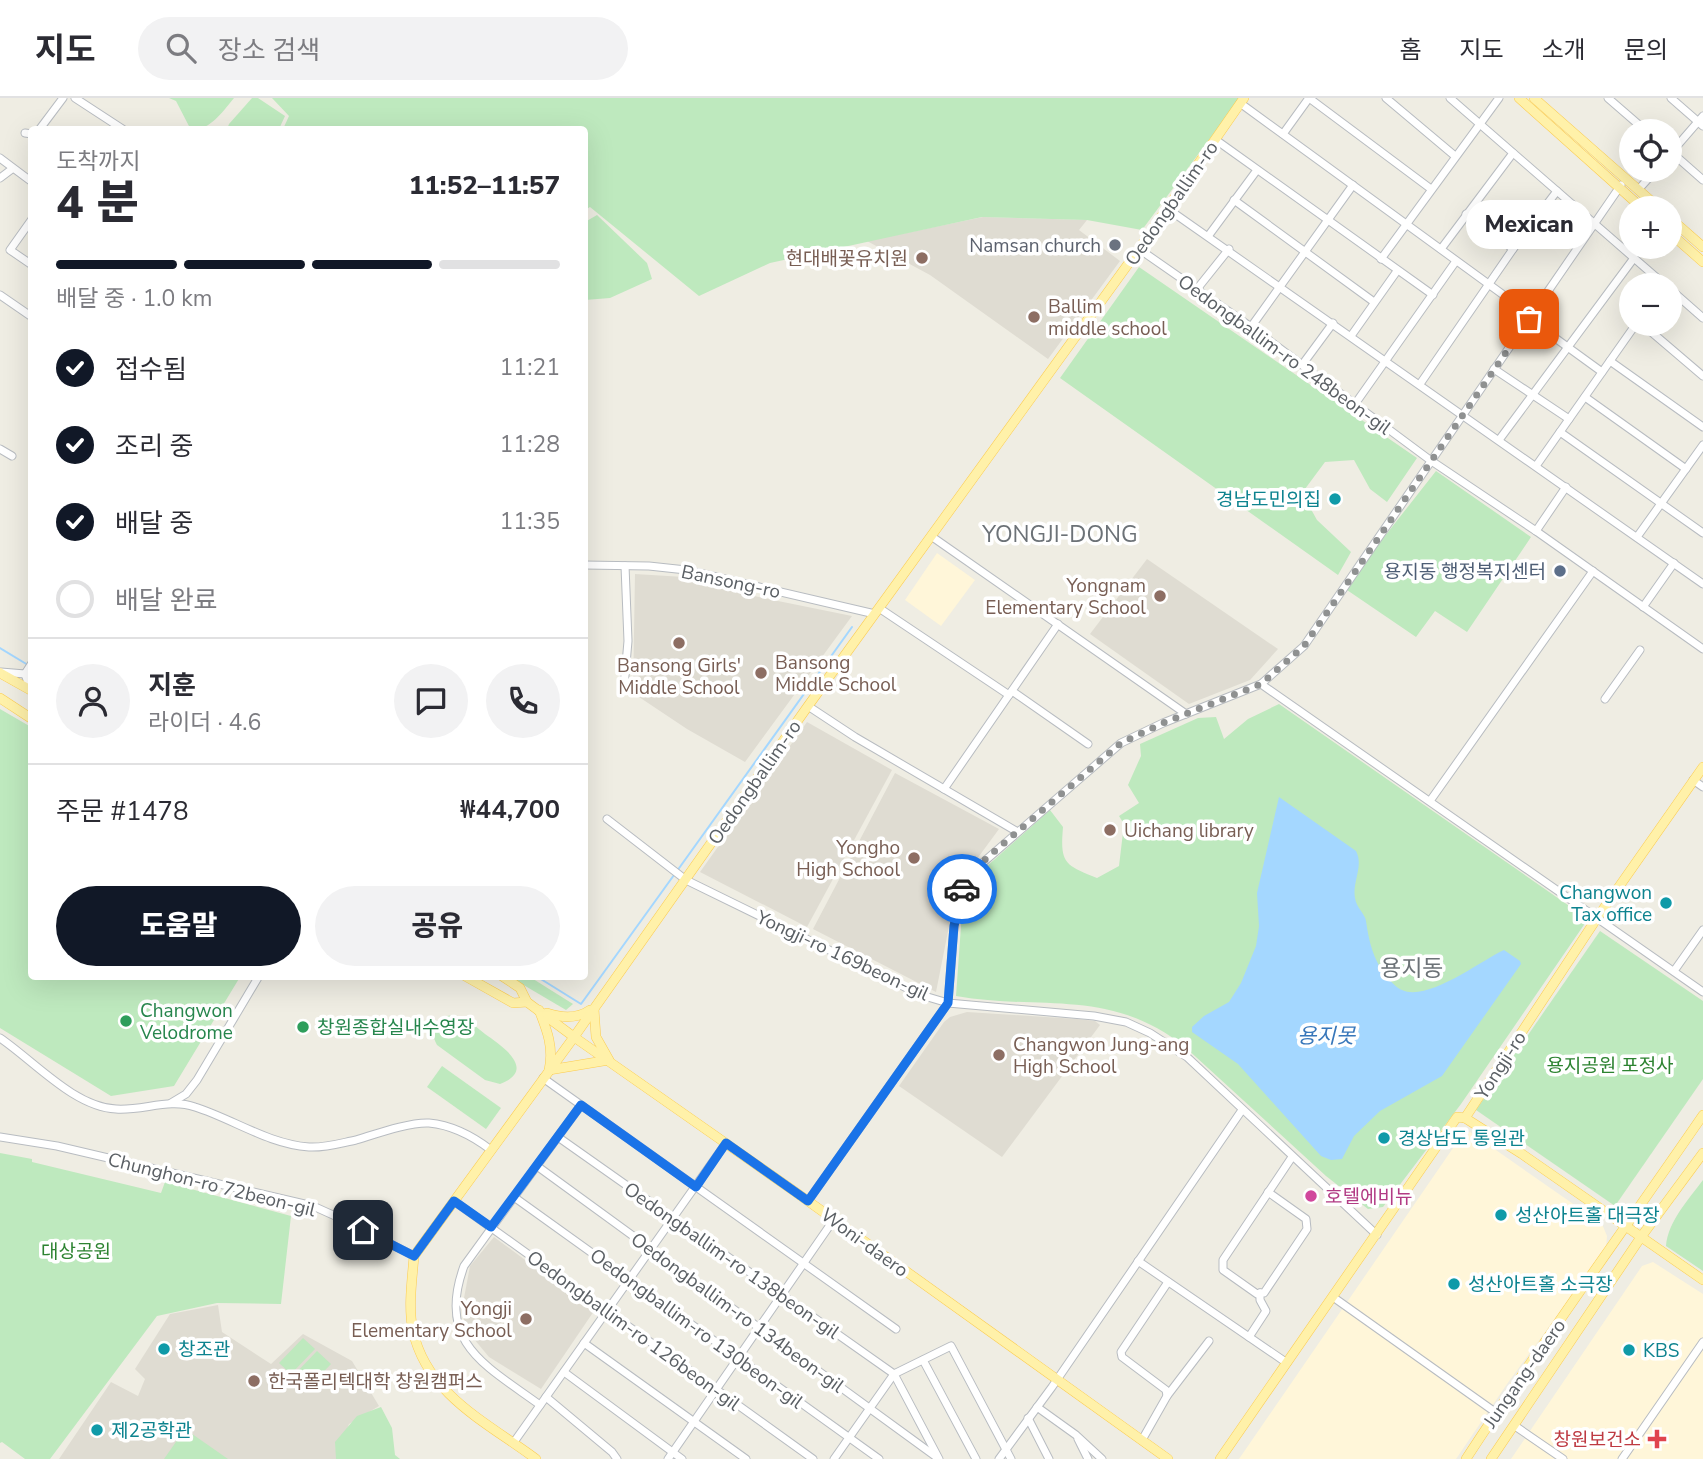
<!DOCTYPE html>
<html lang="ko">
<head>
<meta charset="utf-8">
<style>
  :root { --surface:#fff; --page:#f2f2f3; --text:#2b2b33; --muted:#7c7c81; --line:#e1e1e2; --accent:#111827 }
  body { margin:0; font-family:"Nunito Sans","Noto Sans KR",sans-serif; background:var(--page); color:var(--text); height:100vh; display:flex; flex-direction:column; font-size:26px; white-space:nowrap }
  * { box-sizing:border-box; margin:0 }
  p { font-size:23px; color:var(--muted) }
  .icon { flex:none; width:38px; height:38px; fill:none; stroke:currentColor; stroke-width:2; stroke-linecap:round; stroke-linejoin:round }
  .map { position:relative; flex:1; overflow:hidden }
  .drawer { position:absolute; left:28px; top:28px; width:560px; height:854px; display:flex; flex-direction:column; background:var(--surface); border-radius:7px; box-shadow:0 7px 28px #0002 }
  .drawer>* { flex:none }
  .tools { position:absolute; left:1619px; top:21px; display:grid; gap:14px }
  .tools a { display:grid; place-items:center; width:63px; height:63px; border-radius:50%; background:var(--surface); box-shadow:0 7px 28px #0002; font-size:35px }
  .pin { position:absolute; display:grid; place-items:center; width:60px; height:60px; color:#fff; margin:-30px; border-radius:14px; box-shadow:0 4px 10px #0006 }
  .courier { position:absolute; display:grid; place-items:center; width:70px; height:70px; margin:-35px; border:5px solid #1a73e8; border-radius:50%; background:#fff; color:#222; box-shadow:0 2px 9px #0007 }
  .bubble { position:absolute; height:49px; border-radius:24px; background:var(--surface); box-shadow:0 7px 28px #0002; font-size:23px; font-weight:800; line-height:49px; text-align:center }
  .head em { font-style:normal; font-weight:800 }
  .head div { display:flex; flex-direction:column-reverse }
  .head { display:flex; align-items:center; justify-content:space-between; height:119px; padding:0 28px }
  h1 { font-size:46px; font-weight:800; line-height:52px }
  .bar { display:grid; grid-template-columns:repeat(4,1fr); gap:10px 7px; align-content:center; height:84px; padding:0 28px }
  .bar i { height:9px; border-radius:5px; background:var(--line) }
  .bar .active { background:var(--accent) }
  .bar p { grid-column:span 4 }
  .line { display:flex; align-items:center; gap:18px; padding:0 28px; border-top:2px solid var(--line) }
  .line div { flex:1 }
  .round { display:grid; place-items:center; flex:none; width:74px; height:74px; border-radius:37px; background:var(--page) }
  ol { padding:0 28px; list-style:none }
  li { display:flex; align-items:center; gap:21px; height:77px }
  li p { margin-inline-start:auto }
  li .icon { padding:7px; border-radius:50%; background:var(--accent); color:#fff; stroke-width:4 }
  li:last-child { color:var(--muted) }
  li i { width:38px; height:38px; border:4px solid var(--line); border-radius:50% }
  .primary-button { display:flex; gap:14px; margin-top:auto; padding:14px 28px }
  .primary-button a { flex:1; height:80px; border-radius:42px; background:var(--accent); color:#fff; font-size:28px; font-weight:800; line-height:80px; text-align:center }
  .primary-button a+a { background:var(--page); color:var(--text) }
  header { display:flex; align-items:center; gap:42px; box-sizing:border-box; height:98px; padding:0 35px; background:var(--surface); border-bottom:2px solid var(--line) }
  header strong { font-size:33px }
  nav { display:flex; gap:38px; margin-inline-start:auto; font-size:24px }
  .search { width:490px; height:63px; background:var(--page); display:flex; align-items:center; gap:18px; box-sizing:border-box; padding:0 24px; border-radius:38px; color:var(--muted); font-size:26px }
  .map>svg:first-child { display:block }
  .commercial { fill:#fff6d9 }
  .education { fill:#dfdcd2 }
  .green { fill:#bee9be }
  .water { fill:#a4d7ff }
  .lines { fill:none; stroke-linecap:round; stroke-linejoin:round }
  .stream { stroke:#a4d7ff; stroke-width:2 }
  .minor-casing { stroke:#b8bcc1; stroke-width:9 }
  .major-casing { stroke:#fccc4f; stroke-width:10 }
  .minor { stroke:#fff; stroke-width:7 }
  .major { stroke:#fff1a9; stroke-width:9 }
  .done { stroke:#8f9191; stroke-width:7; stroke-dasharray:0 12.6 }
  .route { stroke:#1a73e8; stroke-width:9 }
  .worship-dot { fill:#6b7280; stroke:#fff; stroke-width:2.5 }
  .education-dot { fill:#8d6e63; stroke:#fff; stroke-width:2.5 }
  .culture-dot { fill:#0f9aa8; stroke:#fff; stroke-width:2.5 }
  .service-dot { fill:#5c6f8a; stroke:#fff; stroke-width:2.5 }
  .leisure-dot { fill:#2e9e5b; stroke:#fff; stroke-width:2.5 }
  .hotel-dot { fill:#d1479c; stroke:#fff; stroke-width:2.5 }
  .health-dot { fill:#e0444e; stroke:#fff; stroke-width:2.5 }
  .labels { text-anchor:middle; stroke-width:7; stroke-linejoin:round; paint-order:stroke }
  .street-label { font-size:19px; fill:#5b6065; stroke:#fff }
  .worship-label { font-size:19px; fill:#5b616d; stroke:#fff; text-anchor:end }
  .education-label { font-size:19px; fill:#785e54; stroke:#fff; text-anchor:start }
  .culture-label { font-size:19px; fill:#0d838f; stroke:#fff; text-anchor:start }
  .service-label { font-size:19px; fill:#4e5e75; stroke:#fff; text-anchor:end }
  .leisure-label { font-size:19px; fill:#27864d; stroke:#fff; text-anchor:start }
  .park-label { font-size:19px; fill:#2d8331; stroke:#fff }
  .hotel-label { font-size:19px; fill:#b23c85; stroke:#fff; text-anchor:start }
  .health-label { font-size:19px; fill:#be3a42; stroke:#fff; text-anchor:end }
  .water-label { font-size:21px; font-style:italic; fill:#3877ba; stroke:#fff }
  .quarter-label { font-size:23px; fill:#6c7277; stroke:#fff }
</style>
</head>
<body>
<header>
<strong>지도</strong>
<div class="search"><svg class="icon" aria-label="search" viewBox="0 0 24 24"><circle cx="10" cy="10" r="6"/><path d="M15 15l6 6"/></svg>장소 검색</div>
<nav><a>홈</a><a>지도</a><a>소개</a><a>문의</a></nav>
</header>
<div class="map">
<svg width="1703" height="1361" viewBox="0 0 1703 1361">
  <rect width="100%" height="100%" fill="#efede3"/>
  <g class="commercial">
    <path d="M937,455L975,482L941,528L905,502Z"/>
    <path d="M1470,1034L1602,1126L1607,1138L1606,1150L1600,1159L1507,1286L1456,1361H1239L1462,1037Z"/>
    <path d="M1653,1164L1703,1196V1361H1511L1642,1168Z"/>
  </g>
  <g class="education">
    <path d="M983,119L1087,122L1079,132L1120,163L1048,261L930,177L867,143Z"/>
    <path d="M1147,461L1278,551L1250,582L1189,606L1090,536Z"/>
    <path d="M635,476L684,479L744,496L852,518L745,664L687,631L633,595Z"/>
    <path d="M807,624L892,672L807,829L700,774Z"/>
    <path d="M895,675L999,731L957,788L936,894L813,831Z"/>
    <path d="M967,914L1077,921L1095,923L1100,927L1002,1059L899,988L944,924L950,919Z"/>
    <path d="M494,1139L594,1213L541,1291L489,1259L464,1229V1200L470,1168Z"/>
    <path d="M218,1207L222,1234L271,1266L303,1236L352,1263L379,1308L349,1326L338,1354L342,1361H59L111,1284L138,1298L145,1281L135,1271L170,1216Z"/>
  </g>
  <g class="green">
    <path d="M169,0H234C222,14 211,32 191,32L176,3Z"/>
    <path d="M252,0H258L285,18L279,31H227L229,26Z"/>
    <path d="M272,0H1240L1142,132L1087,122L982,119L770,165L699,198L590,109L585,112L584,32L283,31L289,18Z"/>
    <path d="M597,117L647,165L652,181L610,200L585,202V124Z"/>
    <path d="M1139,169L1417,360L1387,404L1370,391L1354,362L1325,364L1302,395L1317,422L1351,454L1338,477L1060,280Z"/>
    <path d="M1436,373L1531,439L1467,534L1435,513L1416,539L1344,490Z"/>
    <path d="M1279,606L1588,821L1461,1006L1383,1109L1368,1111L1326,1078L1185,949C1110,889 1040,913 956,898L962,814L976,781L986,769L1050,712L1063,729C1060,765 1064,767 1097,780L1119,768L1124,726L1119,718L1139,705L1128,687L1141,658L1140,646L1198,620L1216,619L1224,641L1248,621Z"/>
    <path d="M0,611L31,629L32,878L240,879L174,988L111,998L0,930Z"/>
    <path d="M1600,833L1703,903V981L1615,1108L1476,1012Z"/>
    <path d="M510,879H530L573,906L566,912Z"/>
    <path d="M447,918C452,917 453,917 458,918C468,920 477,930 485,936C501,947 538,972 500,986L485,982L437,947C430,935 434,923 447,918Z"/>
    <path d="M442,968L501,1010L486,1031L427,989Z"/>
    <path d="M0,1055L32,1061V1064L161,1095L165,1084L291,1118L281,1206L217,1205L157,1218L50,1361H25L2,1344L0,1345Z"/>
    <path d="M1703,1082V1173L1666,1148C1668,1123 1689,1101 1703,1082Z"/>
    <path d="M303,1240L315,1251L291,1276L279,1265Z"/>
    <path d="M317,1253L331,1266L308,1290L294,1277Z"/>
    <path d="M381,1309L392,1330L395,1357L400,1361H336L335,1344L357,1318Z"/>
    <path d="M185,1331L228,1361H164Z"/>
  </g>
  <path class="water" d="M1279,699L1356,753C1364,768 1352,784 1355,800C1356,809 1365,816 1366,823C1369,844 1373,861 1386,878C1390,882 1396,890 1402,892C1428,904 1480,863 1504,852L1520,863L1521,866L1442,978L1380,1013L1354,1038L1342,1061L1331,1062L1321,1058L1238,966L1192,934V929L1204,918L1229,904L1241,885L1256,848L1259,828L1257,795Z"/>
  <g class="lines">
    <g class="stream">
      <path d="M0,550L28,567"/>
      <path d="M677,773L852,529"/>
      <path d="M536,878L581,906L674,777"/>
    </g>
    <defs>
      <g id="minor">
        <path d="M75,0L124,32"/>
        <path d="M1309,0L1431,91"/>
        <path d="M1386,0L1455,58"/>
        <path d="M1450,0L1665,187"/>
        <path d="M1608,0L1646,33"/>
        <path d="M1671,0L1703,28"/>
        <path d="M1240,5L1531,217"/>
        <path d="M39,32L63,0"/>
        <path d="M25,35L32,36"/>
        <path d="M1283,36L1309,0"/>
        <path d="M1216,42L1433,197"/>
        <path d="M1670,53L1703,82"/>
        <path d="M1670,56L1703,18"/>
        <path d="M0,60L32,84"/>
        <path d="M0,80L12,71"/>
        <path d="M1638,92L1656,72"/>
        <path d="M1234,102L1374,204"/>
        <path d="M1168,111L1703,486"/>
        <path d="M1466,116L1513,151"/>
        <path d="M32,121L10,152L32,167"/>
        <path d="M1209,137L1257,72"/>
        <path d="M1139,151L1251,229L1430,362L1536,433L1703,551"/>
        <path d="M1441,151L1513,55"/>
        <path d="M1381,161L1499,0"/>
        <path d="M1197,191L1229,151"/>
        <path d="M1670,191L1703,220"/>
        <path d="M0,197L32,219"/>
        <path d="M1529,221L1602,274"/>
        <path d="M1642,226L1703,278"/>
        <path d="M1251,229L1353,87"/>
        <path d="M1351,238L1397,173"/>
        <path d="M1610,263L1703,329"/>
        <path d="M1302,267L1333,225"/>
        <path d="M1494,271L1569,321"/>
        <path d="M1420,286L1513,151L1557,93"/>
        <path d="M1585,299L1686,371"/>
        <path d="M1355,306L1456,163"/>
        <path d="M1560,334L1703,435"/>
        <path d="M1499,342L1634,160"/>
        <path d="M0,351L12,358"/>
        <path d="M1536,368L1636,226"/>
        <path d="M1536,433L1566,389"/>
        <path d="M931,438L1186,616"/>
        <path d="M1637,439L1703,347"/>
        <path d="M584,467L649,468L686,472L875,516"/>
        <path d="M1643,509L1674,465"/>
        <path d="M879,510L1009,597"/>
        <path d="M1,574L25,576"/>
        <path d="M1261,586L1703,894"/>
        <path d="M624,589L628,543L625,468"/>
        <path d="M31,593L25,576L32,565"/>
        <path d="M1012,593L1088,646"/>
        <path d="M1605,601L1640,552"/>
        <path d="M808,608L855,639L1016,733"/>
        <path d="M1693,682L1703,689"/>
        <path d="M944,691L1058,526"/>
        <path d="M1430,703L1593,473"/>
        <path d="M607,721L686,782L921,897L948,905L1094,918L1126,924L1150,935L1187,959L1377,1137"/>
        <path d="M1674,873L1703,832"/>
        <path d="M0,940C34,963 74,1009 116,1011C143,1013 169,1000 195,1009C233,1021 268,1046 309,1049C325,1050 341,1045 356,1042C376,1036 409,1024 429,1025C451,1027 474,1039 491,1052"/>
        <path d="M543,980L896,1231"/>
        <path d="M171,1005L186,996L197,982L259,878"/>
        <path d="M0,1039L57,1048L313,1108L344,1122L414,1158"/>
        <path d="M558,1039L894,1276L939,1361"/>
        <path d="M537,1068L935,1358"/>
        <path d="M514,1099L879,1361"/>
        <path d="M454,1103L813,1361"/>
        <path d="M808,1103L948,905L954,828L960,793L972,774L1121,645L1163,625L1261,586L1304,548L1621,87"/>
        <path d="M1138,1163L1287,1265"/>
        <path d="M1260,1195L1257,1196L1223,1172V1162L1292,1059"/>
        <path d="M1260,1195H1264L1307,1131L1306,1121L1268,1094"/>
        <path d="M1333,1199L1495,1314"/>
        <path d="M1249,1239L1266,1213L1260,1202V1195"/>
        <path d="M584,1245L746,1361"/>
        <path d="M923,1262L976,1361"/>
        <path d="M564,1274L682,1361"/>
        <path d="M1167,1298L1209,1243"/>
        <path d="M546,1299L612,1354L617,1361"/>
        <path d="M540,1307C485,1267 436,1245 464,1168L581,1007"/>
        <path d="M1037,1309L1076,1337L1102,1361"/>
        <path d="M1028,1320L1049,1361"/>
        <path d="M1515,1328L1563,1361"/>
        <path d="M1078,1341L1088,1361"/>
        <path d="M1142,1342L1167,1298L1166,1292L1122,1259L1121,1254L1168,1184"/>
        <path d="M514,1344L726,1045"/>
        <path d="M668,1361L828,1130L833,1121"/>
        <path d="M834,1361L894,1276L951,1248L1011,1361"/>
        <path d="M999,1361L1052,1289L1242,1012"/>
        <path d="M1622,1361L1703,1244"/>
      </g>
      <g id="major">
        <path d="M1519,0L1642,110"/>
        <path d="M1534,0L1659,110"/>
        <path d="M1670,120L1703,149"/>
        <path d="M1670,135L1703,164"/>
        <path d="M0,575L32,593"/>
        <path d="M0,600L32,621"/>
        <path d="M465,878L513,905L527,904"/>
        <path d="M502,878L520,890L527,904L574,939L794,1093L1168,1361"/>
        <path d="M539,912C547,932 554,950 549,972L609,962L596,939L594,911"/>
        <path d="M547,915C562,920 577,921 590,912"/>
        <path d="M1465,1020L1522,1056L1703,1182"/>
        <path d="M536,1361C488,1325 427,1297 413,1233C408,1209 412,1183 414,1158L574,939L808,608L1139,151L1244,0"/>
        <path d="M1220,1361L1457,1019L1465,1020L1597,820L1703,669"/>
        <path d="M1466,1361C1542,1244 1624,1132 1703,1017"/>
        <path d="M1491,1361L1641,1139L1703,1055"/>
      </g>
    </defs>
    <use href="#minor" class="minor-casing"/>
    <use href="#major" class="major-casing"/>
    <use href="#minor" class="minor"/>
    <use href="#major" class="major"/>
  </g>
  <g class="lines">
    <path class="done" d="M962,791L972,774L989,758L1121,645L1163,625L1261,586L1304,548L1529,221"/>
    <path class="route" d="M363,1132L414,1158L454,1103L491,1129L581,1007L696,1089L726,1045L808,1103L948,905L954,828L962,791"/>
  </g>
  <circle class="worship-dot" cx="1115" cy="147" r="7"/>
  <g class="education-dot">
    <circle cx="922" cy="160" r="7"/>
    <circle cx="1034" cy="219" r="7"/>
    <circle cx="1160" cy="498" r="7"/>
    <circle cx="679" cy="545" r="7"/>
    <circle cx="761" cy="575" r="7"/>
    <circle cx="1110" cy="732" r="7"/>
    <circle cx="914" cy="760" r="7"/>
    <circle cx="999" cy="957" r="7"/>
    <circle cx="526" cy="1221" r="7"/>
    <circle cx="254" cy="1283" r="7"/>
  </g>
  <g class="culture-dot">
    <circle cx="1335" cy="401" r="7"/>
    <circle cx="1666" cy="805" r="7"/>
    <circle cx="1384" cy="1040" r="7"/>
    <circle cx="1501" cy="1117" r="7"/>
    <circle cx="1454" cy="1186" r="7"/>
    <circle cx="164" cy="1251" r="7"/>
    <circle cx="1629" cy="1252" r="7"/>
    <circle cx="97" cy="1332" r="7"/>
  </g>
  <circle class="service-dot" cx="1560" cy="473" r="7"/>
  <g class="leisure-dot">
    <circle cx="126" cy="923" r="7"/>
    <circle cx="303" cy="929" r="7"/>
  </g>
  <circle class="hotel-dot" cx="1311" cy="1098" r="7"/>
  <path class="health-dot" d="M1653.5 1330.5h7v7h7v7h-7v7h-7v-7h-7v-7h7z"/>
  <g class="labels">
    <g class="street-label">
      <text transform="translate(1171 105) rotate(-55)" y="7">Oedongballim-ro</text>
      <text transform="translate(1285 256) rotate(36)" y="7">Oedongballim-ro 248beon-gil</text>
      <text transform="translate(731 483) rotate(12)" y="7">Bansong-ro</text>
      <text transform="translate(754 684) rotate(-55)" y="7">Oedongballim-ro</text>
      <text transform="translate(843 857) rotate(25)" y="7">Yongji-ro 169beon-gil</text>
      <text transform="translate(1500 967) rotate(-57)" y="7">Yongji-ro</text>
      <text transform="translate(212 1086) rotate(14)" y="7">Chunghon-ro 72beon-gil</text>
      <text transform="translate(865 1144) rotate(36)" y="7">Woni-daero</text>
      <text transform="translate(732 1162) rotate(35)" y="7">Oedongballim-ro 138beon-gil</text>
      <text transform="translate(738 1214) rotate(36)" y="7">Oedongballim-ro 134beon-gil</text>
      <text transform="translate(697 1230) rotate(36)" y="7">Oedongballim-ro 130beon-gil</text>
      <text transform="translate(634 1232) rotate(36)" y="7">Oedongballim-ro 126beon-gil</text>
      <text transform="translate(1524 1275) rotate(-55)" y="7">Jungang-daero</text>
    </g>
    <g class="worship-label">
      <text x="1101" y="154">Namsan church</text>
    </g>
    <g class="education-label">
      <text x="908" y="167" text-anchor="end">현대배꽃유치원</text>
      <text x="1048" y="215">Ballim<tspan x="1048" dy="22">middle school</tspan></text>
      <text x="1146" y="494" text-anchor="end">Yongnam<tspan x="1146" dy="22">Elementary School</tspan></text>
      <text x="775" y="571">Bansong<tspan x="775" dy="22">Middle School</tspan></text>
      <text x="679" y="574" text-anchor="middle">Bansong Girls'<tspan x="679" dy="22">Middle School</tspan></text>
      <text x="1124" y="739">Uichang library</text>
      <text x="900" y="756" text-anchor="end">Yongho<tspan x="900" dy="22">High School</tspan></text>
      <text x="1013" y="953">Changwon Jung-ang<tspan x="1013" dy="22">High School</tspan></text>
      <text x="512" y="1217" text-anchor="end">Yongji<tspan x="512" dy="22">Elementary School</tspan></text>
      <text x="268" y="1290">한국폴리텍대학 창원캠퍼스</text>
    </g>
    <g class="culture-label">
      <text x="1321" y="408" text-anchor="end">경남도민의집</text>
      <text x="1652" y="801" text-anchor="end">Changwon<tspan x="1652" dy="22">Tax office</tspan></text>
      <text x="1398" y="1047">경상남도 통일관</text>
      <text x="1515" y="1124">성산아트홀 대극장</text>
      <text x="1468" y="1193">성산아트홀 소극장</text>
      <text x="178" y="1258">창조관</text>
      <text x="1643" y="1259">KBS</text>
      <text x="111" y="1339">제2공학관</text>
    </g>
    <g class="service-label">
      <text x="1546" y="480">용지동 행정복지센터</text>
    </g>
    <g class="leisure-label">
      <text x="140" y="919">Changwon<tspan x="140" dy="22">Velodrome</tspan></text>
      <text x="317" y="936">창원종합실내수영장</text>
    </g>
    <g class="park-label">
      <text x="1610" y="974">용지공원 포정사</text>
      <text x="76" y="1160">대상공원</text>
    </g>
    <g class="hotel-label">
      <text x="1325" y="1105">호텔에비뉴</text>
    </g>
    <g class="health-label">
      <text x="1641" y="1348">창원보건소</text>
    </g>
    <g class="water-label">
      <text x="1326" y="945">용지못</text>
    </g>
    <g class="quarter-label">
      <text x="1060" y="444">YONGJI-DONG</text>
      <text x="1412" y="878">용지동</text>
    </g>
  </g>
</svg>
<div class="tools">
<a><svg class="icon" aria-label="locate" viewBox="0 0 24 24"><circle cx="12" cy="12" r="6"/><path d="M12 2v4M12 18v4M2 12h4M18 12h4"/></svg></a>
<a>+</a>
<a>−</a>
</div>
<div class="pin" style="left:1529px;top:221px;background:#ea580c"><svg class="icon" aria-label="bag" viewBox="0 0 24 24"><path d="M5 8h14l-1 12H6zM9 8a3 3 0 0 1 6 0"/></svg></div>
<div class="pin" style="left:363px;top:1132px;background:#1f2937"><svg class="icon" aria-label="home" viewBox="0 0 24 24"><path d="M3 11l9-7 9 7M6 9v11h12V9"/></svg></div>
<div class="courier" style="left:962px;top:791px"><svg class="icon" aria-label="car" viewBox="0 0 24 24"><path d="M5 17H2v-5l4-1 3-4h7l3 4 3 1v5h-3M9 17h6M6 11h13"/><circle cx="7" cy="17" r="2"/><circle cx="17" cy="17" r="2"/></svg></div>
<div class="bubble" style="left:1466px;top:102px;width:126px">Mexican</div>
<section class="drawer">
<div class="head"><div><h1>4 분</h1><p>도착까지</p></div><em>11:52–11:57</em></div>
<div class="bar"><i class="active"></i><i class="active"></i><i class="active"></i><i></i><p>배달 중 · 1.0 km</p></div>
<ol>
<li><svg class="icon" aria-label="check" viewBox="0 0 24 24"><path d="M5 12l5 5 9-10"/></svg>접수됨<p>11:21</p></li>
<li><svg class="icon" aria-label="check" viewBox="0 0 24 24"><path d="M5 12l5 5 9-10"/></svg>조리 중<p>11:28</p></li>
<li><svg class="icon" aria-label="check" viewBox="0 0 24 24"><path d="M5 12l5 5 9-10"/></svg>배달 중<p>11:35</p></li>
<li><i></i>배달 완료</li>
</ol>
<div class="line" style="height:126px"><a class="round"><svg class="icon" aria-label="person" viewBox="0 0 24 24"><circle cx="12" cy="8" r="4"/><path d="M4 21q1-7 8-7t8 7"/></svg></a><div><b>지훈</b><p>라이더 · 4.6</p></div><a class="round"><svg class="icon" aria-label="chat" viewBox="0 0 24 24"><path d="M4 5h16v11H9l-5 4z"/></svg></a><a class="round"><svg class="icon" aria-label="phone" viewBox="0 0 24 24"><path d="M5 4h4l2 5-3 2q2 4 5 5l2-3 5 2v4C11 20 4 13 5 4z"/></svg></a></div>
<div class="line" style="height:91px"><div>주문 #1478</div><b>₩44,700</b></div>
<div class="primary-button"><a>도움말</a><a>공유</a></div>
</section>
</div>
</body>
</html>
